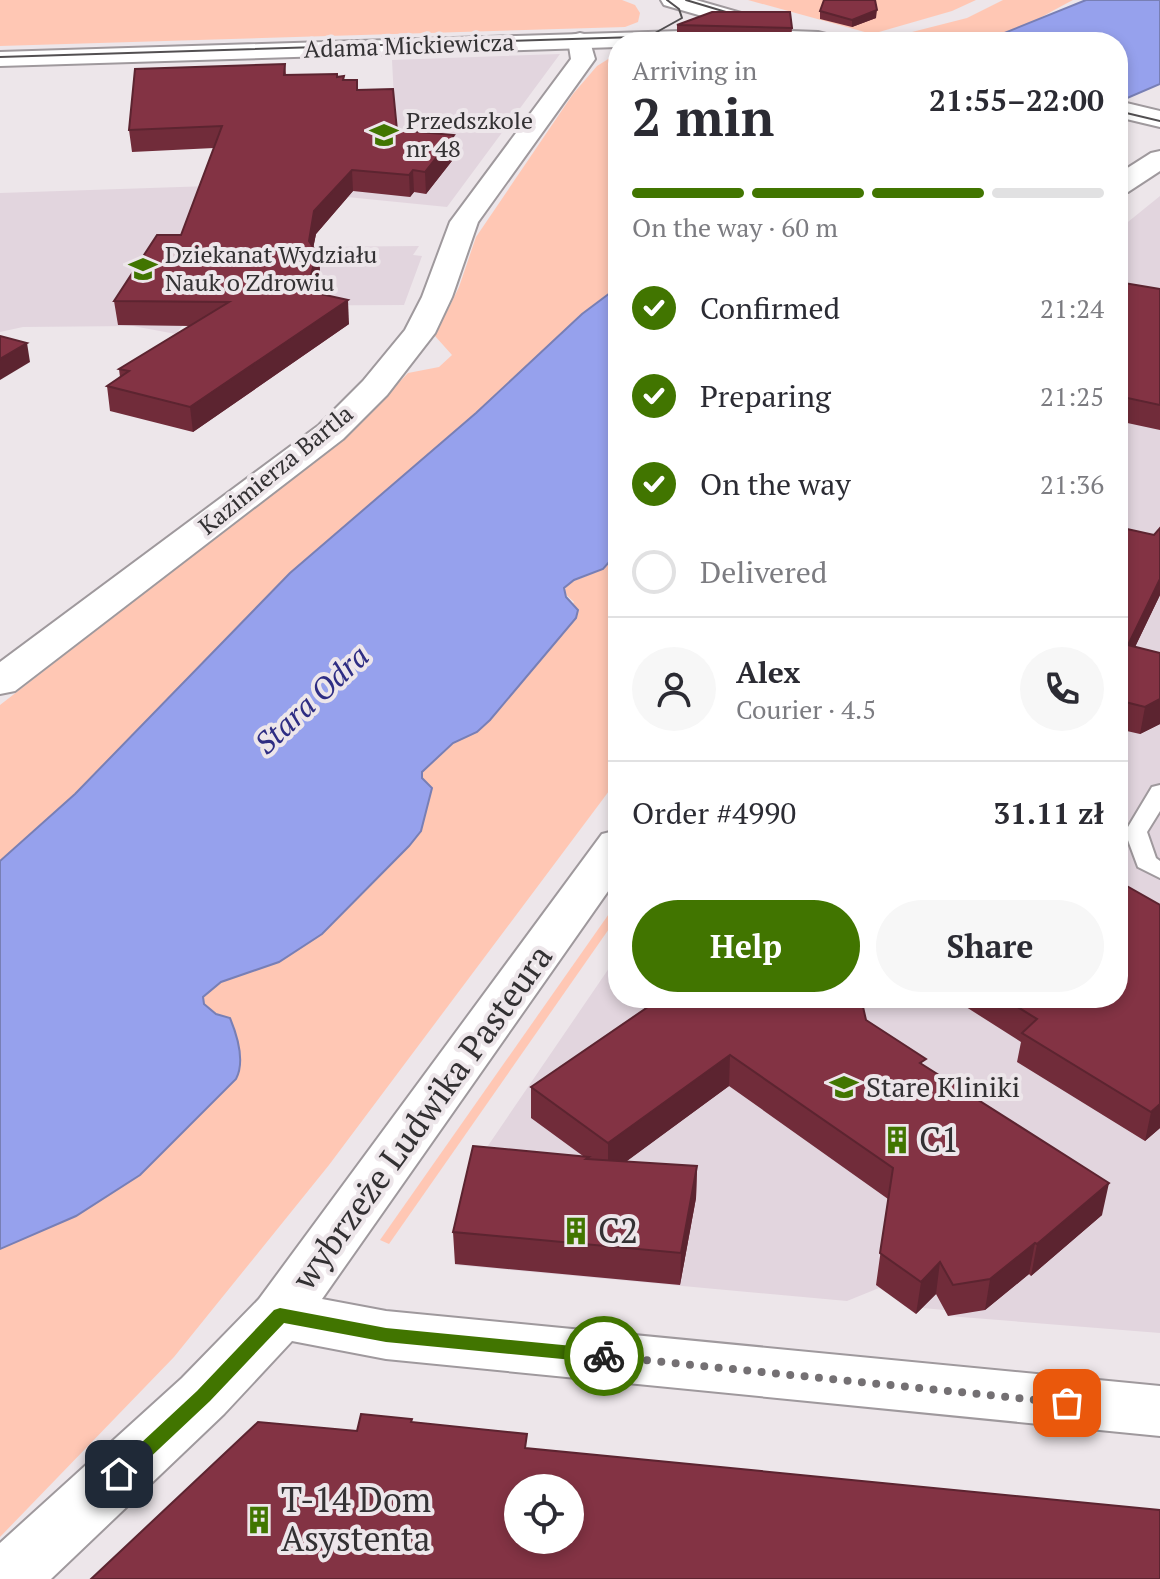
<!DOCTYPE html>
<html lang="en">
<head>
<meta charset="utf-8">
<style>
  :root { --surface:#fff; --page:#f7f7f7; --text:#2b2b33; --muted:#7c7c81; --line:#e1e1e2; --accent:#417500 }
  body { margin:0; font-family:"PT Serif",serif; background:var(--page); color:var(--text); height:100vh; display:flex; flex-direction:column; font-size:30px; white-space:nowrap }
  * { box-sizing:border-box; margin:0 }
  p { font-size:26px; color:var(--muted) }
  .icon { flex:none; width:44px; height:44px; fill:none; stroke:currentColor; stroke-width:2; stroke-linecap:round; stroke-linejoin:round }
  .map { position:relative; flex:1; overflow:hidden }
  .sheet { position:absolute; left:608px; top:32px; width:520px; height:976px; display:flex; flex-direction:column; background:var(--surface); border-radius:32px; box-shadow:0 4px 12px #0003 }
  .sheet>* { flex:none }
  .buttons { position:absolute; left:504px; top:1474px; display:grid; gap:16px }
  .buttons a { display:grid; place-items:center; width:80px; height:80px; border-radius:50%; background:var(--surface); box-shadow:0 4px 12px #0003; font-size:40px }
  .pin { position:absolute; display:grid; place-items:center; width:68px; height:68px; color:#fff; margin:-34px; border-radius:16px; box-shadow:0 4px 12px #0006 }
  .courier { position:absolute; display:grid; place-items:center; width:80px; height:80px; margin:-40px; border:6px solid #417500; border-radius:50%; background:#fff; color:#222; box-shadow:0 2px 10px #0007 }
  .overview em { font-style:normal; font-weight:800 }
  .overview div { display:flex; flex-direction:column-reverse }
  .overview { display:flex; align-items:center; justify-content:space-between; height:136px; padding:0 24px }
  h1 { font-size:52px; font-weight:800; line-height:60px }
  .bar { display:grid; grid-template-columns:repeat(4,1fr); gap:12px 8px; align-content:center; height:96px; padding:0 24px }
  .bar i { height:10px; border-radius:6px; background:var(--line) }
  .bar .current { background:var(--accent) }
  .bar p { grid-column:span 4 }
  .line { display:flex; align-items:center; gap:20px; padding:0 24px; border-top:2px solid var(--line) }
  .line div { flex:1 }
  .round { display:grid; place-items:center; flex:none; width:84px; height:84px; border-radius:42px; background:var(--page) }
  ol { padding:0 24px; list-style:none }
  li { display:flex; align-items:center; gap:24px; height:88px }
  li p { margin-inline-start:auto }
  li .icon { padding:8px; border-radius:50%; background:var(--accent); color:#fff; stroke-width:4 }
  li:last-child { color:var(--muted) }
  li i { width:44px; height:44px; border:4px solid var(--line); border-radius:50% }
  .action { display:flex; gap:16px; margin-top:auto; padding:16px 24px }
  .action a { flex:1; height:92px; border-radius:48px; background:var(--accent); color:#fff; font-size:32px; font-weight:800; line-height:92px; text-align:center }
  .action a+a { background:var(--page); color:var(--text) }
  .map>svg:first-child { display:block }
  .built { fill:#e2d5de }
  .green { fill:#ffc7b4 }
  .water { fill:#96a1ed; stroke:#787fb5; stroke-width:2 }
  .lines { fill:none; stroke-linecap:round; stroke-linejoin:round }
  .lane-casing { stroke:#9f999d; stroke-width:4 }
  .street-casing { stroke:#9f999d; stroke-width:4 }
  .secondary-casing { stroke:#9f999d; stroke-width:4 }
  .lane { fill:#fff; fill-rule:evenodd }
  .street { fill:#fff; fill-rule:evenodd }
  .secondary { fill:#fff; fill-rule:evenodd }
  .tram { stroke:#524f51; stroke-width:2 }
  .wall { fill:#712c3a }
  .shaded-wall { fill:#5c2430 }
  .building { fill:#833344; stroke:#5c2430; stroke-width:2; fill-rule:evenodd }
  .route { fill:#417500 }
  .done { stroke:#747073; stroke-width:8; stroke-dasharray:0 14.4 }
  .labels { text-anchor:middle; stroke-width:8; stroke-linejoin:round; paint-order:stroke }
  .far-street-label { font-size:24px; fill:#333133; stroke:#ede6ea }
  .far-poi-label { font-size:24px; fill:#333133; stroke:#ede6ea; text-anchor:start }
  .poi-label { font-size:28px; fill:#333133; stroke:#ede6ea; text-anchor:start }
  .water-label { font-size:30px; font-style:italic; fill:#2e2d83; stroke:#ede6ea }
  .near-street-label { font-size:34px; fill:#333133; stroke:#ede6ea }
  .near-poi-label { font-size:34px; fill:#333133; stroke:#ede6ea; text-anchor:start }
</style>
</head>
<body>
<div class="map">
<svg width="1160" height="1579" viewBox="0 0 1160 1579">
  <rect width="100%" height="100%" fill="#ede6ea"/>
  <g class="built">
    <path d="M560,54L447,207L317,194L311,247L419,246L413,255L422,256L404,305L197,306L176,334L133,326L23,327L0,332V193L210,186L395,119L392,60Z"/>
    <path d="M1160,196V1333L948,1316L945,1310L922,1308L918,1312L910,1309L912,1305L894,1291L889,1294L879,1288L847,1301L455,1265L474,1178L468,1175L618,955V998H1118V230Z"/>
  </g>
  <g class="green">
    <path d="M0,0H622L635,5L640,13L638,22L625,27L0,46Z"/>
    <path d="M748,0H976L952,11L872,34Z"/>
    <path d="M1003,0H1073C1047,13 1018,33 988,40C968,44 931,38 912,32L967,18Z"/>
    <path d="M618,53V287L582,314L476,413L290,573L75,794L0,861V705L351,433L408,373L439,367L452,355L435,336L459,287L476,237L573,94L597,66Z"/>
    <path d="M618,552V779L329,1165L174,1357L0,1537V1249L76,1216L140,1175L236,1079C245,1062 236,1036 230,1018L216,1014L204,1004L203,997C214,981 233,975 252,971L424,810L432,788L422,778V772L453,743L477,732L490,720L574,602L564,593L567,584L603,569Z"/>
    <path d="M618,901V916L389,1244L380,1240Z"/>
  </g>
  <g class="water">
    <path d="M1086,0H1160V84L1118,102V42H982Z"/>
    <path d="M618,287V552L603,569L574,580L564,588L566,597L578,610L576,618L490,720L477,732L453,743L422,772V778L432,788L421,831L409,846L322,934L279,962L221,982L203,997L204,1004L216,1014L230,1018C237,1035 245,1062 236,1079L140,1175L76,1216L0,1249V861L75,794L290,573L476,413L582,314Z"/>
  </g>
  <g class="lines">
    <defs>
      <path id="lane" d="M1160,785V811L1147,832L1156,858L1160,861V878L1138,867L1125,832L1152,787Z"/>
      <g id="street">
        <path d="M580,33L588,35L595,59L478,222L452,297L435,333L387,395L343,439L15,691L0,694V662L319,425L363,381L405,330L422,297L450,222L571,59L568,40L572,35Z"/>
        <path d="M1160,151V171L1128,192L1118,194V174L1151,153Z"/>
        <path d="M618,830V877L322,1299L386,1311L1160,1386V1436L386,1359L292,1341L224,1414L51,1579H0V1543L182,1378L259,1299L602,834Z"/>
      </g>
      <g id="secondary">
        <path d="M661,0H696L762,19L766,24L759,30L818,32L826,34L830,39L828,42H618V47L0,66V52L747,29L664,5Z"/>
        <path d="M1118,101L1160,111V127L1118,117Z"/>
      </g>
    </defs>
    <use href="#lane" class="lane-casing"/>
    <use href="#street" class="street-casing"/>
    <use href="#secondary" class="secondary-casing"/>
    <use href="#lane" class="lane"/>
    <use href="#street" class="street"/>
    <use href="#secondary" class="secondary"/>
    <g class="tram">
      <path d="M686,0L746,18"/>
      <path d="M655,33L682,18L679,9L667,0"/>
      <path d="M768,34L840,42"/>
      <path d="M0,57L700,35"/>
      <path d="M1118,111L1160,121"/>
    </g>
  </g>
  <g class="wall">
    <path d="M820,11L876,18L852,27L820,19Z"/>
    <path d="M677,25L792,28L791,42H677Z"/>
    <path d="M285,64L286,75L344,76V80H357L358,90L397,130L454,135L455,157L426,194L414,192L410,197L353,191L316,234L313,248L315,250L318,248L320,271L314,293L349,324L193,432L110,411L107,386L120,377L119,369L190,326L118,325L114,301L181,235L214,148L132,152L129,130Z"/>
    <path d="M1118,282L1160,289V430L1118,421Z"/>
    <path d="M1118,527L1154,535L1160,528V595L1135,647L1160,653V724L1140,734L1118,729Z"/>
    <path d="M1160,905V1128L1145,1141L1017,1062L1021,1042L952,998H1118Z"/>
    <path d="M866,1020L925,1066L1102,1215L1031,1276L1029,1274L985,1310L948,1316L936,1294L916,1314L876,1285L888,1199L729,1086L625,1162L697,1166L696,1198L680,1285L455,1264L453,1232L583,1156L531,1118V1087Z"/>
  </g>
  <g class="shaded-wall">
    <path d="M877,10L876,18L852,27V20Z"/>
    <path d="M454,135L455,157L426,194L425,172Z"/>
    <path d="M352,170L353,191L316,234L310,264L309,241L314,211Z"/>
    <path d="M413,170L414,192L410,197L409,175Z"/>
    <path d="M318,248L320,271L309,315L307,291Z"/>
    <path d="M348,300L349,324L193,432L190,407Z"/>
    <path d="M27,343L30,362L0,380V359Z"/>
    <path d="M1160,579V595L1123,672L1128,645Z"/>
    <path d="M1160,699V724L1140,734L1145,707Z"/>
    <path d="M730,1055L729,1086L608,1175V1143Z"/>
    <path d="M1160,1104V1128L1145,1141L1151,1112Z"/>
    <path d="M697,1166L696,1198L680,1285L681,1253Z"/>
    <path d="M1109,1183L1102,1215L1031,1276L1037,1244Z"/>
    <path d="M1035,1243L1029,1274L985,1310L990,1279Z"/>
    <path d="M940,1262L936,1294L916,1314L921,1282Z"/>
  </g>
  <g class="building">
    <path d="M824,0H875L877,10L852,20L820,11Z"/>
    <path d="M712,12H790L792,28L677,25Z"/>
    <path d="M285,64L284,75L337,74V77L344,76L343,80H357V90L393,89L397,130L454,135L425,172L413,170L409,175L352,170L314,211L309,241L315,250L318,248L307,291L348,300L190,407L107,386L129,371L119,369L229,302L114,301L157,235H181L222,126L129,130L135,69Z"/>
    <path d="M1118,282L1160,289V405L1118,396Z"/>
    <path d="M0,336L27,343L0,359Z"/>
    <path d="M1118,527L1154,535L1160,528V579L1128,645L1160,653V699L1145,707L1121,701L1118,706Z"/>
    <path d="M1118,881L1160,905V1104L1151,1112L1022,1033L1037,1019L1003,998H1118Z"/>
    <path d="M661,998H861L866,1020L926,1059L920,1063L1109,1183L1037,1244L1035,1243L990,1279L953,1285L940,1262L921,1282L880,1253L893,1168L730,1055L608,1143L531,1087Z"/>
    <path d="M473,1146L589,1157L586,1159L697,1166L681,1253L453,1232Z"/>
    <path d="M361,1414L412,1419L411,1422L527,1434L525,1448L1160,1510V1579H91L258,1422L357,1431ZM518,1488H570V1540H518Z"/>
  </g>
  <path class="route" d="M280,1308L386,1328L604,1349L613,1356L604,1363L386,1342L284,1323L210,1401L126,1480H113L110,1474L113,1469L197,1391L274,1310Z"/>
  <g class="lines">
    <path class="done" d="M604,1356L1067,1403"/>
  </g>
  <defs>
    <symbol id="school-bare" viewBox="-9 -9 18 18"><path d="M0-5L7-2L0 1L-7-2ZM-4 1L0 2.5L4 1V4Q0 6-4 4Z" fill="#417500" stroke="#ede6ea" stroke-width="2.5" paint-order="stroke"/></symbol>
    <symbol id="university-bare" viewBox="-9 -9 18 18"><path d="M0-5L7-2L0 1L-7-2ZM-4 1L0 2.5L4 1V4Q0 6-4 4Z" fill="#417500" stroke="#ede6ea" stroke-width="2.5" paint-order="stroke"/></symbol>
    <symbol id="building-bare" viewBox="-9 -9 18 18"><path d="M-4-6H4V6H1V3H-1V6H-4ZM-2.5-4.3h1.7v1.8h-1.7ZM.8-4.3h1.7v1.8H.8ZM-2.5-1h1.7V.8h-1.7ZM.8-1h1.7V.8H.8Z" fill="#417500" stroke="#ede6ea" stroke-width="2.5" paint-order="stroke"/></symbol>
  </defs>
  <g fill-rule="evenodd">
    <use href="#school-bare" x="364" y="115" width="40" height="40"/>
    <use href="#university-bare" x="123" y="249" width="40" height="40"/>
    <use href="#university-bare" x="824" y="1067" width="40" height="40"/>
    <use href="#building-bare" x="877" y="1120" width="40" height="40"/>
    <use href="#building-bare" x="556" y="1211" width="40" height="40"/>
    <use href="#building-bare" x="239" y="1500" width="40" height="40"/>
  </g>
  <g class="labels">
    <g class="far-street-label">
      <text transform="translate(409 46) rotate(-2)" y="8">Adama Mickiewicza</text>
      <text transform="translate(276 470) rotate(-39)" y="8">Kazimierza Bartla</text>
    </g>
    <g class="far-poi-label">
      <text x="406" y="129">Przedszkole<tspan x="406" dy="28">nr 48</tspan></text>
      <text x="165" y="263">Dziekanat Wydziału<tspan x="165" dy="28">Nauk o Zdrowiu</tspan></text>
    </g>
    <g class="poi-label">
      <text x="866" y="1097">Stare Kliniki</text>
    </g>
    <g class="water-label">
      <text transform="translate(312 700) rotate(-43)" y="10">Stara Odra</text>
    </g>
    <g class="near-street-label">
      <text transform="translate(422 1117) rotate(-54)" y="12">wybrzeże Ludwika Pasteura</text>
    </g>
    <g class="near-poi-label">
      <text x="919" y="1152">C1</text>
      <text x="598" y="1243">C2</text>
      <text x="281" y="1512">T-14 Dom<tspan x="281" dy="39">Asystenta</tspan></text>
    </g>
  </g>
</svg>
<div class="buttons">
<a><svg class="icon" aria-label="locate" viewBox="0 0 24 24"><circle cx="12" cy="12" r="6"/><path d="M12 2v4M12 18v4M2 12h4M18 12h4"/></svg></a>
</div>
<div class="pin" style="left:1067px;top:1403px;background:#ea580c"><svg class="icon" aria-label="bag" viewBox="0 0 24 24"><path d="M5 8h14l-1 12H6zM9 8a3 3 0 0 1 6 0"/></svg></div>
<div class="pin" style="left:119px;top:1474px;background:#1f2937"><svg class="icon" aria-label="home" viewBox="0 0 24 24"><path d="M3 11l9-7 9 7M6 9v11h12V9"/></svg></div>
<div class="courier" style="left:604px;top:1356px"><svg class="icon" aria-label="bike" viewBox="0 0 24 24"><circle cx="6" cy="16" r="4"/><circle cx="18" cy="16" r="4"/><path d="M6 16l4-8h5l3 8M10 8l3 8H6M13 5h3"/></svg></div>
<section class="sheet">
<div class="overview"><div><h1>2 min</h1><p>Arriving in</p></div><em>21:55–22:00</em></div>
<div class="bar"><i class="current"></i><i class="current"></i><i class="current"></i><i></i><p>On the way · 60 m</p></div>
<ol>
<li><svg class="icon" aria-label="check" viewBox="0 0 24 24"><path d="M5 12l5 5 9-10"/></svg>Confirmed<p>21:24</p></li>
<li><svg class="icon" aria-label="check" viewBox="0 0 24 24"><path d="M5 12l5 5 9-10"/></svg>Preparing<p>21:25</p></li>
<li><svg class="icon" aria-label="check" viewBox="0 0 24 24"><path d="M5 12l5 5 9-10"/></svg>On the way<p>21:36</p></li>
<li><i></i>Delivered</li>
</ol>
<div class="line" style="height:144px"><a class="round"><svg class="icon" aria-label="person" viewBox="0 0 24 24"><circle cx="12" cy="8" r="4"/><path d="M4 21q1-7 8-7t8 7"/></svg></a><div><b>Alex</b><p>Courier · 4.5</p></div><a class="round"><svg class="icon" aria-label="phone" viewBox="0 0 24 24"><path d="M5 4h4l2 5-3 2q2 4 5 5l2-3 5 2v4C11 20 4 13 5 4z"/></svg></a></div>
<div class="line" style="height:104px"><div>Order #4990</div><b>31.11 zł</b></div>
<div class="action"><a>Help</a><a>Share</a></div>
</section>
</div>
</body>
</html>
